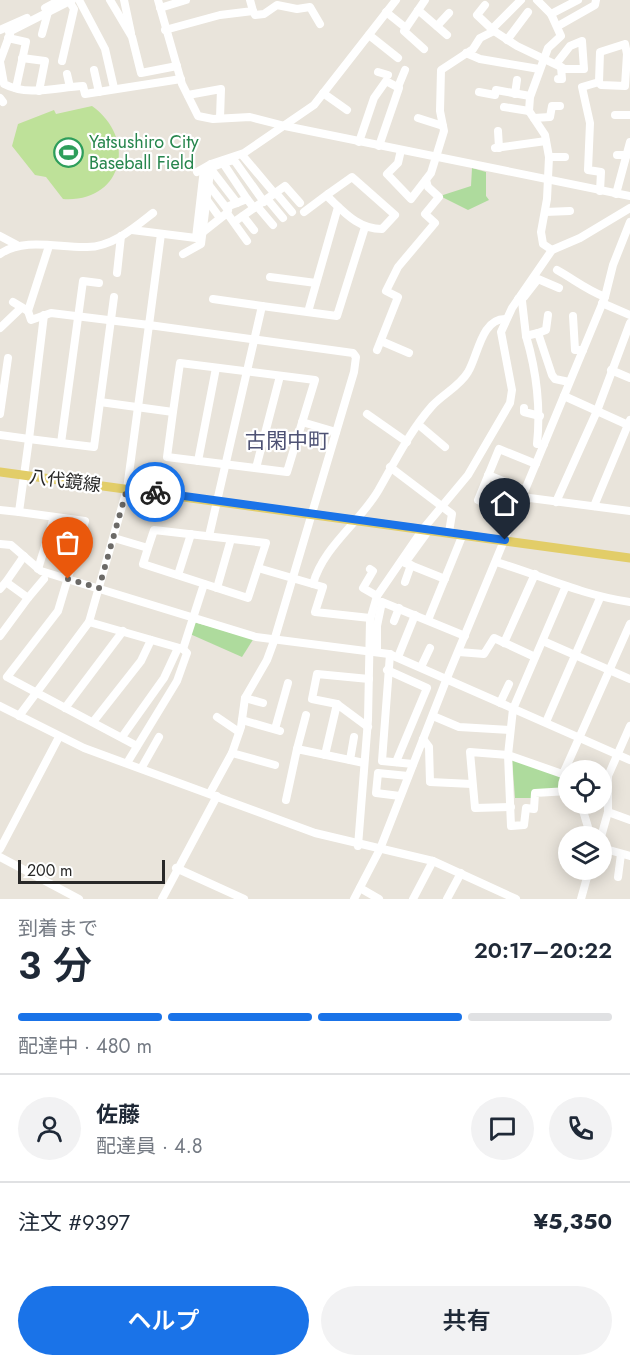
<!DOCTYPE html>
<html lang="ja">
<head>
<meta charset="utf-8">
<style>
  :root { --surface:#fff; --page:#f2f2f3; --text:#1f2937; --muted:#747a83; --line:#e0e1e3; --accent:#1a73e8 }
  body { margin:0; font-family:Jost,"Noto Sans JP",sans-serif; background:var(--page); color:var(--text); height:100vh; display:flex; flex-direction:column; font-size:22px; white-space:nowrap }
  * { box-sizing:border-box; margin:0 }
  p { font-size:20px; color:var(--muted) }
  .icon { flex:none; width:33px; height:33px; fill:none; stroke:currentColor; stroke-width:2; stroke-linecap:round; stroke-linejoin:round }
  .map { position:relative; height:899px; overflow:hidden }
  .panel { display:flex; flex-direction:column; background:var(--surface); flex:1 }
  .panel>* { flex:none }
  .controls { position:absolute; left:558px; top:760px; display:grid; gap:12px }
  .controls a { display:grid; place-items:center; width:54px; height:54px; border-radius:50%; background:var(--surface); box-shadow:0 3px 15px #0003; font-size:30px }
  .scale { position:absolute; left:18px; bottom:15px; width:147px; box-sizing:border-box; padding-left:6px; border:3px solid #282828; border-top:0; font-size:16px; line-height:21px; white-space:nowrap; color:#282828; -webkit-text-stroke:4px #fff; paint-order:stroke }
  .pin { position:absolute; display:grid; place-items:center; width:51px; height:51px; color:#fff; margin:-62px -26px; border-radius:50% 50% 50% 0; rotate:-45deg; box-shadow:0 0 6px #0007 }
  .pin .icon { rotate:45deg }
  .courier { position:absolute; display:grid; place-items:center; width:60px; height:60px; margin:-30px; border:4px solid #1a73e8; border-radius:50%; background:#fff; color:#222; box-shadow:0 2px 8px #0007 }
  .overview em { font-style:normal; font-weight:600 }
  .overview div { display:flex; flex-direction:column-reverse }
  .overview { display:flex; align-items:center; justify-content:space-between; height:102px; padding:0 18px }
  h1 { font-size:39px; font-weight:600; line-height:45px }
  .bar { display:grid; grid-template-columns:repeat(4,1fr); gap:9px 6px; align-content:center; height:72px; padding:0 18px }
  .bar i { height:8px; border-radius:4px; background:var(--line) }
  .bar .selected { background:var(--accent) }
  .bar p { grid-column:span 4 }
  .line { display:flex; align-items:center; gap:15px; padding:0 18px; border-top:2px solid var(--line) }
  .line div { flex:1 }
  .round { display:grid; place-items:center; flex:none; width:63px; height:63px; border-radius:32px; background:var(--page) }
  .cta { display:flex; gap:12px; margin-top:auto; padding:12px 18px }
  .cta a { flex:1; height:69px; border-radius:36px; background:var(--accent); color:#fff; font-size:24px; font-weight:600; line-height:69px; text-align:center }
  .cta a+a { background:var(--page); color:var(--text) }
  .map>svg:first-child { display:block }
  .green { fill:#aedb9d }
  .pitch { fill:#bee199 }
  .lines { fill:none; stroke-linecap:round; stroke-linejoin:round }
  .minor { stroke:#fff; stroke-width:8 }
  .major { stroke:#e2cd68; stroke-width:9 }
  .done { stroke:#6c6a67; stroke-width:6; stroke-dasharray:0 10.8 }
  .route { stroke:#1a73e8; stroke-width:8 }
  .labels { text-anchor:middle; stroke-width:4.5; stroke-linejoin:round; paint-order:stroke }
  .leisure-label { font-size:18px; fill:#27864d; stroke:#fff; text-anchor:start }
  .street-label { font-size:18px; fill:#282828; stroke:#fff }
  .quarter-label { font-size:21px; fill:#4e5274; stroke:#fff }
</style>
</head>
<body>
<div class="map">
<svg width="630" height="899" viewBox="0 0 630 899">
  <rect width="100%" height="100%" fill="#e9e4db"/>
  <g class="green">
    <path d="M472,168L486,172V196L489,200L468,210L440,196L471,186Z"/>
    <path d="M193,622L254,638L242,657L190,634Z"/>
    <path d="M512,758L568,778V790L532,798H515Z"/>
  </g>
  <path class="pitch" d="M92,106C138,139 123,203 63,199L46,177L35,175L12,146L18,124L54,110L56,114Z"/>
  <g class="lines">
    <g class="minor">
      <path d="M79,0L105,49L114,88"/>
      <path d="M110,0L132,37L141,73L177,66"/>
      <path d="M124,0L131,33"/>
      <path d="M158,0L182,84L198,116L213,119L250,117L285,126L630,196"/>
      <path d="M537,0L551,14"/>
      <path d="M485,5L477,15L494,31"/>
      <path d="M45,8L60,0"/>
      <path d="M160,8L186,0"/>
      <path d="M418,10L447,35"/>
      <path d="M253,11L255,15L264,14L277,5L297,9L310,7L320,24"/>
      <path d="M386,12L406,28L404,31L424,49"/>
      <path d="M437,26L449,13"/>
      <path d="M558,26L595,5L596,0"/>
      <path d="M406,28L425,0"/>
      <path d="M492,29L521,0"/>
      <path d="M0,30L27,18"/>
      <path d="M165,30L220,15L253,11L250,0"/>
      <path d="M9,32L72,0"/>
      <path d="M42,34L48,12"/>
      <path d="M369,35L398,58"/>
      <path d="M8,38L26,42L16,88"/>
      <path d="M507,40L528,12"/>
      <path d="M466,53L480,59L539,69"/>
      <path d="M22,58L45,61L39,91"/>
      <path d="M0,61L10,34"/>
      <path d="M62,61L74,9L69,1"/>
      <path d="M0,62L4,84C29,97 57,87 83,86L85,94L181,79"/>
      <path d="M94,70L99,92"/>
      <path d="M378,72L388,75"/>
      <path d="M67,74L70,87"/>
      <path d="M558,79H562L561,67"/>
      <path d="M599,82L601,85L625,86L627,54L625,44L600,52L599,82L582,87L590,123L588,170L601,172L600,191"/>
      <path d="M398,87L405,70"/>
      <path d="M479,92L495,95L496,90L530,96"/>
      <path d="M323,93L347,110"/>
      <path d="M515,94L517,80"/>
      <path d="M188,95L221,89L220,118"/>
      <path d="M0,98L3,102"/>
      <path d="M504,107L529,111"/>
      <path d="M615,115H630"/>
      <path d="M534,118L550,117L552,106H560"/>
      <path d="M443,126L440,111L441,70L473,49L480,38L494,31L517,46L565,69H584L582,41L570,46L556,64"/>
      <path d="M498,131L499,148"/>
      <path d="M359,142L374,98L386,81L399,88L379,146"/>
      <path d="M495,148L546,141"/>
      <path d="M401,150L398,163L387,174L411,199L431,173L444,131L443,126L418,118"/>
      <path d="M617,155H627"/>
      <path d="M243,156L275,194"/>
      <path d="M549,157H565"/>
      <path d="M227,162L234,160L264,202"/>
      <path d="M197,172L211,164L244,153L314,105L396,0"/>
      <path d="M352,177L395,215L382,229C358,229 344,212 328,197V194Z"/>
      <path d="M208,184L228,210"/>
      <path d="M276,193L292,212"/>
      <path d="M616,194L630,142"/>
      <path d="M207,200L220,218"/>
      <path d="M268,200L283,218"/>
      <path d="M237,203L210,168L223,163L247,199"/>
      <path d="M257,206L273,225"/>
      <path d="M254,208L285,186L300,203"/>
      <path d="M304,212L328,194"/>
      <path d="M545,212L570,211"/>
      <path d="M227,213L229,206L247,199L254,208L234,222"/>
      <path d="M243,216L254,230"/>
      <path d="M132,230L196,238L204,169"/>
      <path d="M203,232L227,213L247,241"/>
      <path d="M0,236L17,245"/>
      <path d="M552,250L543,244L541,232L547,199L549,157L545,135L529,111L530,97L548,48L561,36L551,14L578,0"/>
      <path d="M0,254C24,237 59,248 87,247C112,247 134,228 153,213"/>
      <path d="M183,254L201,244L211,164"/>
      <path d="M557,270C575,280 585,289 605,297"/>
      <path d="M117,273L121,236"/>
      <path d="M270,277L316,283"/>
      <path d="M99,283L83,281L61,443L94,447L114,297"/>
      <path d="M524,297L538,279L559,288"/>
      <path d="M518,299L522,301L526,336"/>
      <path d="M13,302L28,311L31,320L51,313L149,325L161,234"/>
      <path d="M602,303L630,315"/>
      <path d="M262,306L337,316L365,227"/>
      <path d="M28,311L49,246"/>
      <path d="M308,312L338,207"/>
      <path d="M44,315L29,439L61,443"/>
      <path d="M548,315L546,330L538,333L552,375L555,379L569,382"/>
      <path d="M573,316L575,350H583"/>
      <path d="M0,328L21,308"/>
      <path d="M538,333L526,336C537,373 541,406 537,444H544"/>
      <path d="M381,341L409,353"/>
      <path d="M377,350L398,297L386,291L398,267L435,223L425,214L439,197L428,187L426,180"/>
      <path d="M611,370L630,378"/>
      <path d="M564,396L628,425"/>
      <path d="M100,402L173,412L180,363L315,380L287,472L167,457L173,412"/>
      <path d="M524,408V412L540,416"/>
      <path d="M0,414L8,358"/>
      <path d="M367,414L407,442"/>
      <path d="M302,422L336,432"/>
      <path d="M419,425L445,447"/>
      <path d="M0,435L29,439L19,512L0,510"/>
      <path d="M198,461L216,368"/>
      <path d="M390,467L452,514L449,532"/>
      <path d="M256,468L280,376"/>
      <path d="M488,475L525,490"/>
      <path d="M522,497L630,511"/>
      <path d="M556,502L597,411L630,323"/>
      <path d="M594,506L630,420"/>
      <path d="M19,512L85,521L58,611L7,677L137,746"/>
      <path d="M515,515L478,500L499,449L536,464"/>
      <path d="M429,530L405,563L445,579"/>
      <path d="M209,536L262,306L213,299"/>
      <path d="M114,538L148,548L154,530L266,543L248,598L143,564L148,548"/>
      <path d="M0,544L11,545L41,571L256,637L389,654L630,760"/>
      <path d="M496,562C543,576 581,595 630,602"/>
      <path d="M258,568L323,587L315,612L370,618"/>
      <path d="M38,569L54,517"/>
      <path d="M178,575L191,534"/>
      <path d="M6,582L24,556"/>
      <path d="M405,582L411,565"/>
      <path d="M313,584C323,547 359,523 378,491C394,463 410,431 432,406C443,394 460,386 468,372C478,356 481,319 505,319"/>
      <path d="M217,588L231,539"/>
      <path d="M565,588L513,709L508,755L511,826L524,825L526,808L534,809L535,793L568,791"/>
      <path d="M0,589L6,582L28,598L0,636"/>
      <path d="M377,596L423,529L468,475L510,403L512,390L501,332L512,308L552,250L580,238L630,208"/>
      <path d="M28,598L44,579"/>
      <path d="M428,620L463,534"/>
      <path d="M394,621L399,608"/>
      <path d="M89,622L183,649L204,584"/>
      <path d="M543,641L630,679"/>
      <path d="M504,643L535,574"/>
      <path d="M377,652V626L382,602L465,636"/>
      <path d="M459,652L484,654L494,638L535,657"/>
      <path d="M390,654L382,761L413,764"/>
      <path d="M398,657L415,615"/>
      <path d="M421,667L430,648"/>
      <path d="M387,670L427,688L396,762"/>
      <path d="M245,698L263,703"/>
      <path d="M500,703L509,684"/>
      <path d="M337,704L312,699L317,674L369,679"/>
      <path d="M0,706L84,748L315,833L433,861L516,899"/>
      <path d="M65,708L123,631"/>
      <path d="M19,716L89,622L127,489L149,325L353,353L356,357L354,372L274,641L267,660L245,698L241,727L232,753L210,793"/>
      <path d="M433,716L459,727L510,730"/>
      <path d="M217,717L239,732"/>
      <path d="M242,720L280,731"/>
      <path d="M93,722L141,661L151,640"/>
      <path d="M546,722L600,598"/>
      <path d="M275,729L288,683"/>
      <path d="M122,737L164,678L178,648"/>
      <path d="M423,739L429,747L430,782L472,784"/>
      <path d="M297,749L306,715"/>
      <path d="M232,753L275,765"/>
      <path d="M325,755L337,704L368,727"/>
      <path d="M350,760L354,737"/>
      <path d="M127,763L177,681L187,653L183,649"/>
      <path d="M142,767L159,737"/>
      <path d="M563,774L630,624"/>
      <path d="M400,796L376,793L378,773L408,776"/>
      <path d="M286,800L297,749L364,763"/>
      <path d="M581,804L591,837"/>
      <path d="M511,807L475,808L470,752L508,755L568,776"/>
      <path d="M608,812L630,820"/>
      <path d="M601,837L608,812V776L630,726"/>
      <path d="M358,846L368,720L370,620L377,596L363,588L373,571L370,569"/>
      <path d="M602,848L630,856"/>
      <path d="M0,849L59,737"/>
      <path d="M0,857L79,899"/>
      <path d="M176,868L244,899"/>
      <path d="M618,877L621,854"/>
      <path d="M360,888L379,899"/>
      <path d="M162,899L217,796"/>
      <path d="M354,899L380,849L447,678L605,297L613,265L630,222"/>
      <path d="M413,899L433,861"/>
      <path d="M447,899L461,873"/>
      <path d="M581,899L589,870"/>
    </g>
    <path class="major" d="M0,472L630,558"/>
  </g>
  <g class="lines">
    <path class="done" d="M68,579L99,588L127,489L155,492"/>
    <path class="route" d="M155,492L505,540"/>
  </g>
  <defs>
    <symbol id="stadium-ring" viewBox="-11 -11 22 22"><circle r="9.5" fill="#fff" stroke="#2e9e5b" stroke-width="1.5"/><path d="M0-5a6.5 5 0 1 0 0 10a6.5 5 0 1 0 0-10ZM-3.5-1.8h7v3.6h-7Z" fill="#2e9e5b"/></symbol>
  </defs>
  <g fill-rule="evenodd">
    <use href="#stadium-ring" x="52" y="136" width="33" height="33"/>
  </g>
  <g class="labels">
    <g class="leisure-label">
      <text x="89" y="148">Yatsushiro City<tspan x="89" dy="21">Baseball Field</tspan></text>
    </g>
    <g class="street-label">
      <text transform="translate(65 481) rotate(7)" y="6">八代鏡線</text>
    </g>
    <g class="quarter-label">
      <text x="287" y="448">古閑中町</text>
    </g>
  </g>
</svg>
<div class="controls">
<a><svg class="icon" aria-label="locate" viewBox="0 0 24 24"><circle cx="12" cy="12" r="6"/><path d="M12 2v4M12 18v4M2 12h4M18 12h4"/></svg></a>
<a><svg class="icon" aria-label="layers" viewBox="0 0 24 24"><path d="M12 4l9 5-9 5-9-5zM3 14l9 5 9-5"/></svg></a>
</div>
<div class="scale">200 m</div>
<div class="pin" style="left:68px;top:579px;background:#ea580c"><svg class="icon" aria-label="bag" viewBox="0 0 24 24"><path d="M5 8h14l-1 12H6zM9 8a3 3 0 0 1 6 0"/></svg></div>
<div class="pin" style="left:505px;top:540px;background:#1f2937"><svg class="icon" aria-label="home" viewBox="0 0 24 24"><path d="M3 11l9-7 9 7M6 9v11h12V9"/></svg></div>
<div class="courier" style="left:155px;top:492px"><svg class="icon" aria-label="bike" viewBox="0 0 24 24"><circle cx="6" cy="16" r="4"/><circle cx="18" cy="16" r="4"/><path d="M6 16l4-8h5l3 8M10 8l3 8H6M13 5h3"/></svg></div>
</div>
<section class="panel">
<div class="overview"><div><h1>3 分</h1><p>到着まで</p></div><em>20:17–20:22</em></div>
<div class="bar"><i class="selected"></i><i class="selected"></i><i class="selected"></i><i></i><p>配達中 · 480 m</p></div>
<div class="line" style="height:108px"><a class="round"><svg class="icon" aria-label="person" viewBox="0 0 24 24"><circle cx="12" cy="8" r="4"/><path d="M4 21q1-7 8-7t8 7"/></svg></a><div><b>佐藤</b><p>配達員 · 4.8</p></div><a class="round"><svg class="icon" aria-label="chat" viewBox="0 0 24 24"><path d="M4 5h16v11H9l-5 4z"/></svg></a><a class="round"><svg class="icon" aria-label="phone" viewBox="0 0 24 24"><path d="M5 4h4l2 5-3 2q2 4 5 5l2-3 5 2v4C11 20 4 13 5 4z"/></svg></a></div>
<div class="line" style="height:78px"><div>注文 #9397</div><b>¥5,350</b></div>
<div class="cta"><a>ヘルプ</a><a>共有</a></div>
</section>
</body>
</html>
